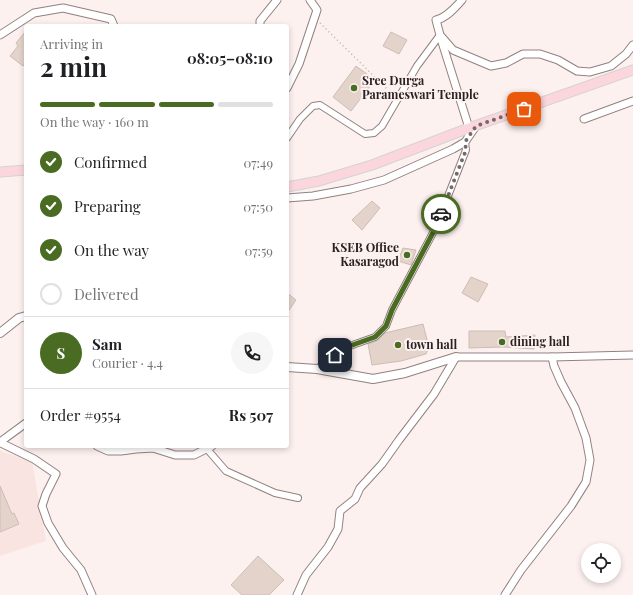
<!DOCTYPE html>
<html lang="en">
<head>
<meta charset="utf-8">
<style>
  :root { --surface:#fff; --page:#f6f6f6; --text:#202124; --muted:#757577; --line:#e0e0e0; --accent:#4a6b22 }
  body { margin:0; font-family:"Playfair Display",serif; background:var(--page); color:var(--text); height:100vh; display:flex; flex-direction:column; font-size:15px; white-space:nowrap }
  * { box-sizing:border-box; margin:0 }
  p { font-size:13px; color:var(--muted) }
  .icon { flex:none; width:22px; height:22px; fill:none; stroke:currentColor; stroke-width:2; stroke-linecap:round; stroke-linejoin:round }
  .map { position:relative; flex:1; overflow:hidden }
  .drawer { position:absolute; left:24px; top:24px; width:265px; height:424px; display:flex; flex-direction:column; background:var(--surface); border-radius:4px; box-shadow:0 2px 6px #0003 }
  .drawer>* { flex:none }
  .tools { position:absolute; left:581px; top:543px; display:grid; gap:8px }
  .tools a { display:grid; place-items:center; width:40px; height:40px; border-radius:50%; background:var(--surface); box-shadow:0 2px 6px #0003; font-size:20px }
  .pin { position:absolute; display:grid; place-items:center; width:34px; height:34px; color:#fff; margin:-17px; border-radius:8px; box-shadow:0 2px 6px #0006 }
  .courier { position:absolute; display:grid; place-items:center; width:40px; height:40px; margin:-20px; border:3px solid #4a6b22; border-radius:50%; background:#fff; color:#222; box-shadow:0 1px 5px #0007 }
  .headline em { font-style:normal; font-weight:700 }
  .headline div { display:flex; flex-direction:column-reverse }
  .headline { display:flex; align-items:center; justify-content:space-between; height:68px; padding:0 16px }
  h1 { font-size:26px; font-weight:700; line-height:30px }
  .bar { display:grid; grid-template-columns:repeat(4,1fr); gap:6px 4px; align-content:center; height:48px; padding:0 16px }
  .bar i { height:5px; border-radius:3px; background:var(--line) }
  .bar .current { background:var(--accent) }
  .bar p { grid-column:span 4 }
  .line { display:flex; align-items:center; gap:10px; padding:0 16px; border-top:1px solid var(--line) }
  .line div { flex:1 }
  .round { display:grid; place-items:center; flex:none; width:42px; height:42px; border-radius:21px; background:var(--page) }
  ol { padding:0 16px; list-style:none }
  li { display:flex; align-items:center; gap:12px; height:44px }
  li p { margin-inline-start:auto }
  li .icon { padding:4px; border-radius:50%; background:var(--accent); color:#fff; stroke-width:4 }
  li:last-child { color:var(--muted) }
  li i { width:22px; height:22px; border:2px solid var(--line); border-radius:50% }
  .map>svg:first-child { display:block }
  .built { fill:#fae4e1 }
  .building { fill:#e3d3cb; stroke:#ccbdb5 }
  .lines { fill:none; stroke-linecap:round; stroke-linejoin:round }
  .minor-casing { stroke:#92817e; stroke-width:8 }
  .tertiary-casing { stroke:#92817e; stroke-width:9 }
  .secondary-casing { stroke:#92817e; stroke-width:10 }
  .primary-casing { stroke:#d4d3d3; stroke-width:11 }
  .path { stroke:#b8adac; stroke-width:1.5; stroke-dasharray:1 3; stroke-linecap:butt }
  .minor { stroke:#fff; stroke-width:6 }
  .tertiary { stroke:#fff; stroke-width:7 }
  .secondary { stroke:#fff; stroke-width:8 }
  .primary { stroke:#fbd7dd; stroke-width:9 }
  .done { stroke:#736a69; stroke-width:4; stroke-dasharray:0 7.2 }
  .route { stroke:#4a6b22; stroke-width:5 }
  .poi-dot { fill:#4a6b22; stroke:#fdf1f0; stroke-width:1.5 }
  .labels { text-anchor:middle; stroke-width:4; stroke-linejoin:round; paint-order:stroke }
  .poi-label { font-size:12px; font-weight:bold; fill:#292221; stroke:#fdf1f0; text-anchor:start }
</style>
</head>
<body>
<div class="map">
<svg width="633" height="595" viewBox="0 0 633 595">
  <rect width="100%" height="100%" fill="#fdf1f0"/>
  <path class="built" d="M0,450L3,452L32,461L46,541L0,556Z"/>
  <g class="building">
    <path d="M26,31V62L23,66L10,56L18,46L16,43Z"/>
    <path d="M391,32L407,40L399,54L383,46Z"/>
    <path d="M356,66L375,80L351,111L333,97Z"/>
    <path d="M372,201L380,208L362,230L352,220Z"/>
    <path d="M403,248L416,250L411,265L398,261Z"/>
    <path d="M471,277L488,284L478,302L462,293Z"/>
    <path d="M287,293L296,300L287,313Z"/>
    <path d="M423,324L429,347L426,354L401,361L372,365L368,344L378,340L385,333Z"/>
    <path d="M469,331H505L506,337L535,335L534,349L504,347L469,348Z"/>
    <path d="M0,486L12,514L14,513L19,524L0,532Z"/>
    <path d="M258,556L284,580L269,595H242L231,585Z"/>
  </g>
  <g class="lines">
    <defs>
      <g id="minor">
        <path d="M287,138L300,119L313,106L320,105L365,134L374,133L382,126L417,66L440,35"/>
        <path d="M317,369L344,348L375,337L386,326L392,310L435,229L466,150L465,142"/>
        <path d="M207,449L226,471L275,493L298,498"/>
      </g>
      <g id="tertiary">
        <path d="M462,0C455,8 446,18 436,20L440,35L453,50L491,66L506,63L523,54H540L558,60L577,71L590,72L611,66L626,54L633,45"/>
        <path d="M260,26V21L277,0"/>
        <path d="M0,35L34,13L63,8L111,19L114,26"/>
        <path d="M441,39L469,128"/>
        <path d="M287,88L299,64L317,10L310,0"/>
        <path d="M584,119L633,101"/>
        <path d="M287,198L313,196L351,189L384,180L453,149L465,142L476,126"/>
        <path d="M0,442L26,423"/>
        <path d="M1,443L34,459L56,474L46,494L42,506L48,523L63,548L81,570L92,595"/>
        <path d="M97,446L108,451H121L136,449L153,448L175,455H194L212,446"/>
        <path d="M297,595L306,575L328,547L338,529L340,511L355,499L360,488L382,464L399,440L434,394L456,357H552L633,355"/>
        <path d="M505,595L521,570L571,506L586,482L590,460L586,438L575,408L561,382L554,366L552,357"/>
      </g>
      <g id="secondary">
        <path d="M0,333L19,318L26,316"/>
        <path d="M287,367L317,369L373,379L405,373L456,357"/>
      </g>
      <g id="primary">
        <path d="M0,172L26,170"/>
        <path d="M287,187L319,181L372,165L469,128L633,70"/>
      </g>
    </defs>
    <use href="#minor" class="minor-casing"/>
    <use href="#tertiary" class="tertiary-casing"/>
    <use href="#secondary" class="secondary-casing"/>
    <use href="#primary" class="primary-casing"/>
    <path class="path" d="M320,23L393,95"/>
    <use href="#minor" class="minor"/>
    <use href="#tertiary" class="tertiary"/>
    <use href="#secondary" class="secondary"/>
    <use href="#primary" class="primary"/>
  </g>
  <g class="lines">
    <path class="done" d="M441,214L466,150L465,142L476,126L524,109"/>
    <path class="route" d="M335,355L344,348L375,337L386,326L392,310L435,229L441,214"/>
  </g>
  <g class="poi-dot">
    <circle cx="354" cy="88" r="4"/>
    <circle cx="407" cy="255" r="4"/>
    <circle cx="502" cy="342" r="4"/>
    <circle cx="398" cy="345" r="4"/>
  </g>
  <g class="labels">
    <g class="poi-label">
      <text x="362" y="85">Sree Durga<tspan x="362" dy="14">Parameswari Temple</tspan></text>
      <text x="399" y="252" text-anchor="end">KSEB Office<tspan x="399" dy="14">Kasaragod</tspan></text>
      <text x="510" y="346">dining hall</text>
      <text x="406" y="349">town hall</text>
    </g>
  </g>
</svg>
<div class="tools">
<a><svg class="icon" aria-label="locate" viewBox="0 0 24 24"><circle cx="12" cy="12" r="6"/><path d="M12 2v4M12 18v4M2 12h4M18 12h4"/></svg></a>
</div>
<div class="pin" style="left:524px;top:109px;background:#ea580c"><svg class="icon" aria-label="bag" viewBox="0 0 24 24"><path d="M5 8h14l-1 12H6zM9 8a3 3 0 0 1 6 0"/></svg></div>
<div class="pin" style="left:335px;top:355px;background:#1f2937"><svg class="icon" aria-label="home" viewBox="0 0 24 24"><path d="M3 11l9-7 9 7M6 9v11h12V9"/></svg></div>
<div class="courier" style="left:441px;top:214px"><svg class="icon" aria-label="car" viewBox="0 0 24 24"><path d="M5 17H2v-5l4-1 3-4h7l3 4 3 1v5h-3M9 17h6M6 11h13"/><circle cx="7" cy="17" r="2"/><circle cx="17" cy="17" r="2"/></svg></div>
<section class="drawer">
<div class="headline"><div><h1>2 min</h1><p>Arriving in</p></div><em>08:05–08:10</em></div>
<div class="bar"><i class="current"></i><i class="current"></i><i class="current"></i><i></i><p>On the way · 160 m</p></div>
<ol>
<li><svg class="icon" aria-label="check" viewBox="0 0 24 24"><path d="M5 12l5 5 9-10"/></svg>Confirmed<p>07:49</p></li>
<li><svg class="icon" aria-label="check" viewBox="0 0 24 24"><path d="M5 12l5 5 9-10"/></svg>Preparing<p>07:50</p></li>
<li><svg class="icon" aria-label="check" viewBox="0 0 24 24"><path d="M5 12l5 5 9-10"/></svg>On the way<p>07:59</p></li>
<li><i></i>Delivered</li>
</ol>
<div class="line" style="height:72px"><b class="round" style="background:var(--accent);color:#fff">S</b><div><b>Sam</b><p>Courier · 4.4</p></div><a class="round"><svg class="icon" aria-label="phone" viewBox="0 0 24 24"><path d="M5 4h4l2 5-3 2q2 4 5 5l2-3 5 2v4C11 20 4 13 5 4z"/></svg></a></div>
<div class="line" style="height:52px"><div>Order #9554</div><b>Rs 507</b></div>
</section>
</div>
</body>
</html>
